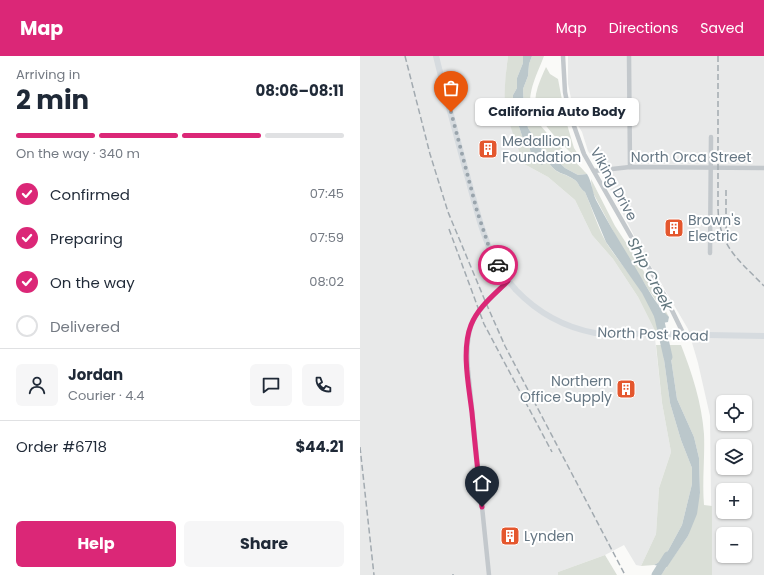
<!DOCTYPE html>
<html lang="en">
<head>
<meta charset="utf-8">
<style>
  :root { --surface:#fff; --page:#f6f6f7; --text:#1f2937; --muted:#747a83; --line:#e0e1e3; --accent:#db2777 }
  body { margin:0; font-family:Poppins,sans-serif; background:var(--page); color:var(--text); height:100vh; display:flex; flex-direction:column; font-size:15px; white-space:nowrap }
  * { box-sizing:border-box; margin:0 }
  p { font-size:13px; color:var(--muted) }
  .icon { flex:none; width:22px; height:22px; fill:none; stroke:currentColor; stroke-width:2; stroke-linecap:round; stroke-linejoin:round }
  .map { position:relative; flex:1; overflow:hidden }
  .side { display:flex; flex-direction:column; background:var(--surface); width:360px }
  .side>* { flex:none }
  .tools { position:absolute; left:356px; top:339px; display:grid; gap:8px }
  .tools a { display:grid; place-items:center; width:36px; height:36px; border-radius:6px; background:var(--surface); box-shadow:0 1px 3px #0004; font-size:20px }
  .pin { position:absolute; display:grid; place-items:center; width:34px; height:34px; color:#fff; margin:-41px -17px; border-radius:50% 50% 50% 0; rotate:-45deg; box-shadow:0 0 4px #0007 }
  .pin .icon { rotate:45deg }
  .courier { position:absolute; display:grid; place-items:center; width:40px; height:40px; margin:-20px; border:3px solid #db2777; border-radius:50%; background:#fff; color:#222; box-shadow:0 1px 5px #0007 }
  .bubble { position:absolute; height:28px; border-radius:6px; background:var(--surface); box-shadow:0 1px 3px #0004; font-size:13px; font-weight:700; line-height:28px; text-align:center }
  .head em { font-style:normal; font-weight:700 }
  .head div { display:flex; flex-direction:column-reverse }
  .head { display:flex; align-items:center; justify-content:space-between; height:68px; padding:0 16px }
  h1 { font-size:26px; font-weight:700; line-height:30px }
  .bar { display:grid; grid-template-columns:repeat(4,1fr); gap:6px 4px; align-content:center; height:48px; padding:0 16px }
  .bar i { height:5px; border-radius:3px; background:var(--line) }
  .bar .selected { background:var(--accent) }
  .bar p { grid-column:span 4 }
  .line { display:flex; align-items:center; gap:10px; padding:0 16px; border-top:1px solid var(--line) }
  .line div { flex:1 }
  .round { display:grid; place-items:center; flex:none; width:42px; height:42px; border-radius:6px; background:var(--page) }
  ol { padding:0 16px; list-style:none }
  li { display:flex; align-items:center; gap:12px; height:44px }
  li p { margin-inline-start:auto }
  li .icon { padding:4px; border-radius:50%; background:var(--accent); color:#fff; stroke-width:4 }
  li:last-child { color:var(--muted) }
  li i { width:22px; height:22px; border:2px solid var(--line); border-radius:50% }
  .primary-button { display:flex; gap:8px; margin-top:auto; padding:8px 16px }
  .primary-button a { flex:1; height:46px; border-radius:6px; background:var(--accent); color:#fff; font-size:16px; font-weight:700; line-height:46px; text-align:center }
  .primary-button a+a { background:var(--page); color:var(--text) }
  header { display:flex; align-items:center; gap:24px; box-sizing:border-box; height:56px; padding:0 20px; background:var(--accent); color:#fff }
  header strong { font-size:19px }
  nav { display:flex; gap:22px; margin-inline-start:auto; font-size:14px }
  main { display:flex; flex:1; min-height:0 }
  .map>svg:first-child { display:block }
  .built { fill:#e8e9e9; fill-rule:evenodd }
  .green { fill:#dadfd7 }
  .water { fill:#bbc7cb }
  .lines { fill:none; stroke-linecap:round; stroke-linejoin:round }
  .river { stroke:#bbc7cb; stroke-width:9 }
  .street { stroke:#c3c8cc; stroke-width:4.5 }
  .secondary { stroke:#d6dbdf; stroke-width:6 }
  .rail { stroke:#a2aab0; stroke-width:1.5; stroke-dasharray:6 3; stroke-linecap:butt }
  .done { stroke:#99a4ac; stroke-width:4; stroke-dasharray:0 7.2 }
  .route { stroke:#db2777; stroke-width:5 }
  .labels { text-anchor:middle; stroke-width:4; stroke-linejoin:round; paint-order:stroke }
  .poi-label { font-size:14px; fill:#657683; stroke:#fff; text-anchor:start }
  .street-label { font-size:14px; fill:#657683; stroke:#fff }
  .water-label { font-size:15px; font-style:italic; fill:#60757c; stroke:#fff }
</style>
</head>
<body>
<header>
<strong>Map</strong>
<nav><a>Map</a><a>Directions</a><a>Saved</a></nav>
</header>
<main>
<section class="side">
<div class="head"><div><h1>2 min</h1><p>Arriving in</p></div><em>08:06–08:11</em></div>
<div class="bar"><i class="selected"></i><i class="selected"></i><i class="selected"></i><i></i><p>On the way · 340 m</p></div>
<ol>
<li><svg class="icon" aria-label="check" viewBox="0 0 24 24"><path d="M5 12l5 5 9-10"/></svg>Confirmed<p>07:45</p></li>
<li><svg class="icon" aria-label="check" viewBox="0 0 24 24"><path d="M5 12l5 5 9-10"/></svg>Preparing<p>07:59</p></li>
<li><svg class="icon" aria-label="check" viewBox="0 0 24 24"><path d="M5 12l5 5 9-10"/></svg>On the way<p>08:02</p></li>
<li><i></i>Delivered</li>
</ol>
<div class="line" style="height:72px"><a class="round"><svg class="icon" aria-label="person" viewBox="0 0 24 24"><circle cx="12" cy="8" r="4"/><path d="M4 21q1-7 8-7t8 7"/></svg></a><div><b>Jordan</b><p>Courier · 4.4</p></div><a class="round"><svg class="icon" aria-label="chat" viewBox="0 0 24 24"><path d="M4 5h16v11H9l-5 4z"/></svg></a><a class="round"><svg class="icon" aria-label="phone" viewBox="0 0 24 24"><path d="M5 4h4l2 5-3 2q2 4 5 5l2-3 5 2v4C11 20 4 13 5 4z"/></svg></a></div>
<div class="line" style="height:52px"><div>Order #6718</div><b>$44.21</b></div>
<div class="primary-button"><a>Help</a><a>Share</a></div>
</section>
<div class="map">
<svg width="404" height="519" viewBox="0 0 404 519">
  <rect width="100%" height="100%" fill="#fafaf8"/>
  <g class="built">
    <path d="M0,0H148L146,16L145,48L164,108L188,121L215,144L232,179L253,203L278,241L294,273L302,347L311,396L299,432L296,478L281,510L276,509L264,489L245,499L198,516V519H0Z"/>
    <path d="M208,0H404V519H352L350,360L338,307L328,273L281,193L236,106L228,95L222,76L216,66L208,28ZM363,346H385V368H363ZM363,390H385V412H363ZM363,434H385V456H363ZM363,478H385V500H363Z"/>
  </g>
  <g class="green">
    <path d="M148,0H163V7L157,22V32L153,39V52L165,89H169L172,103L187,104C197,120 201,115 215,124C219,127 219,132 225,136C232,152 238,172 246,186C262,212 296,245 298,275H295L278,241L253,203L232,179L215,144L188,121L164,108C158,91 147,65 145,47C144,32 146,15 148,0Z"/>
    <path d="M172,0H184C178,16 167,36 171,53C174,69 215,104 227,118L218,119L205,112L189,97L183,95L168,72L164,54L163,33L168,20L169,8Z"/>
    <path d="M186,11L190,18L198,23L206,65L214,92L221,103L218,104C203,88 171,62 176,38C178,28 182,20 186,11Z"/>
    <path d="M231,123L255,170L278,205L309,261L305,258L288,233L261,190L232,135Z"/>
    <path d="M296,289H302L310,347L321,384L332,412V428L322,469L303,504L294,509L281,510L296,478L299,432L311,396L302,347Z"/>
    <path d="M309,289H321C332,317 342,348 344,378C345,402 342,426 344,449L352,450V519H301L328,480L340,437L339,402L334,381L317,343Z"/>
    <path d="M245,499L257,519H198V516Z"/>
  </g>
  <g class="water">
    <path d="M163,0H172L169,8L168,20L163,33L164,54L168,72L183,95L189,97L205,112L218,119L227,118C232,126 232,135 236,144C249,169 264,192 278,216C287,231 296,249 309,261L308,266L298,268L282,237L246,186L225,136C219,132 219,127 215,124C202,115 197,120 187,104L182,109L172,103L169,89H165L153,52V39L157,32V22L163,7Z"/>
    <path d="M302,289H309L317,343L334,381L339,402L340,437L337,458L328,480L307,511L294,509L303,504L322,469L332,428V412L321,384L310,347Z"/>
  </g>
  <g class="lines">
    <g class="river">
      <path d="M298,257L308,301"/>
      <path d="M296,519L308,500"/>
    </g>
    <g class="street">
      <path d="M203,0L205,36L209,56L224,98L305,240L324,279"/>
      <path d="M269,0L270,111"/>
      <path d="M234,115L270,111L404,112"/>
      <path d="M350,197L351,81"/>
      <path d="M129,519L108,314C104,264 115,258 148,225"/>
    </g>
    <path class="secondary" d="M76,0C85,37 95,74 105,112C115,146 122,184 141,215C145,222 151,228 156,234C178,257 203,271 235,277L404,280"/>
    <g class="rail">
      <path d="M45,0L70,98L88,156L126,247L145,290L265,519"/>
      <path d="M358,0V152C359,191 379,204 404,230"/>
      <path d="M366,134V171L369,184"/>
      <path d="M89,173L124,268L192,396"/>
      <path d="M0,391L14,519"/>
      <path d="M93,519V518"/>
    </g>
  </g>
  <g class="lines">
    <path class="done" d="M91,56L117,155L129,191L138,209"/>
    <path class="route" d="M122,451C118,420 115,388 112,357C109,331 101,294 111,269C118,251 135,238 148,225L138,209"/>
  </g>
  <defs>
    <symbol id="building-square" viewBox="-11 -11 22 22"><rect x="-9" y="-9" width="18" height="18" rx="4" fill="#e4572e" stroke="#fff"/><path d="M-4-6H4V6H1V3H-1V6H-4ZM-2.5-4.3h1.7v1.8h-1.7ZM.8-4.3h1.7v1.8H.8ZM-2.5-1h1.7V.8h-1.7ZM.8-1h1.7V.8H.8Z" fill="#fff"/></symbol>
  </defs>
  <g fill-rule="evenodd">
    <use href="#building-square" x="117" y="82" width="22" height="22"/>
    <use href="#building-square" x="303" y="161" width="22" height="22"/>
    <use href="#building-square" x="255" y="322" width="22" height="22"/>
    <use href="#building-square" x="139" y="469" width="22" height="22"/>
  </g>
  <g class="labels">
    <g class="poi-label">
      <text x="142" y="90">Medallion<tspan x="142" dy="16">Foundation</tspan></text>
      <text x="328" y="169">Brown's<tspan x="328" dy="16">Electric</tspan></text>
      <text x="252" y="330" text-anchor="end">Northern<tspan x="252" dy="16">Office Supply</tspan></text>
      <text x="164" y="485">Lynden</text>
    </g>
    <g class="street-label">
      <text x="331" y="106">North Orca Street</text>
      <text transform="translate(254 128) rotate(61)" y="5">Viking Drive</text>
      <text transform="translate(293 278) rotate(2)" y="5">North Post Road</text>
    </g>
    <g class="water-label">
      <text transform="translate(290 218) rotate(62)" y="5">Ship Creek</text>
    </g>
  </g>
</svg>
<div class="tools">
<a><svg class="icon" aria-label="locate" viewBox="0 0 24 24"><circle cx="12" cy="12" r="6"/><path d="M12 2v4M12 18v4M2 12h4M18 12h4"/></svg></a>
<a><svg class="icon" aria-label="layers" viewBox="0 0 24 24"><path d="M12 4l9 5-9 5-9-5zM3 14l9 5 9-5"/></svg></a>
<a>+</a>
<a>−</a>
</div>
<div class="pin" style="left:91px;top:56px;background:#ea580c"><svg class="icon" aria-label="bag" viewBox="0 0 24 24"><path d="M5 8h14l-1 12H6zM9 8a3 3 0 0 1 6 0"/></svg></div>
<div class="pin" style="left:122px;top:451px;background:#1f2937"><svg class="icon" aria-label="home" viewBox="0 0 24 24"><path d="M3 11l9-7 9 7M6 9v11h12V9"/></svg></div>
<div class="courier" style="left:138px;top:209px"><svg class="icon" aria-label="car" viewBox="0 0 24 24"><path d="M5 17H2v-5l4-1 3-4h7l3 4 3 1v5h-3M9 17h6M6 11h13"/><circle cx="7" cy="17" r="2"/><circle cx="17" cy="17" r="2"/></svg></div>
<div class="bubble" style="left:115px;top:42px;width:164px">California Auto Body</div>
</div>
</main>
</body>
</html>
